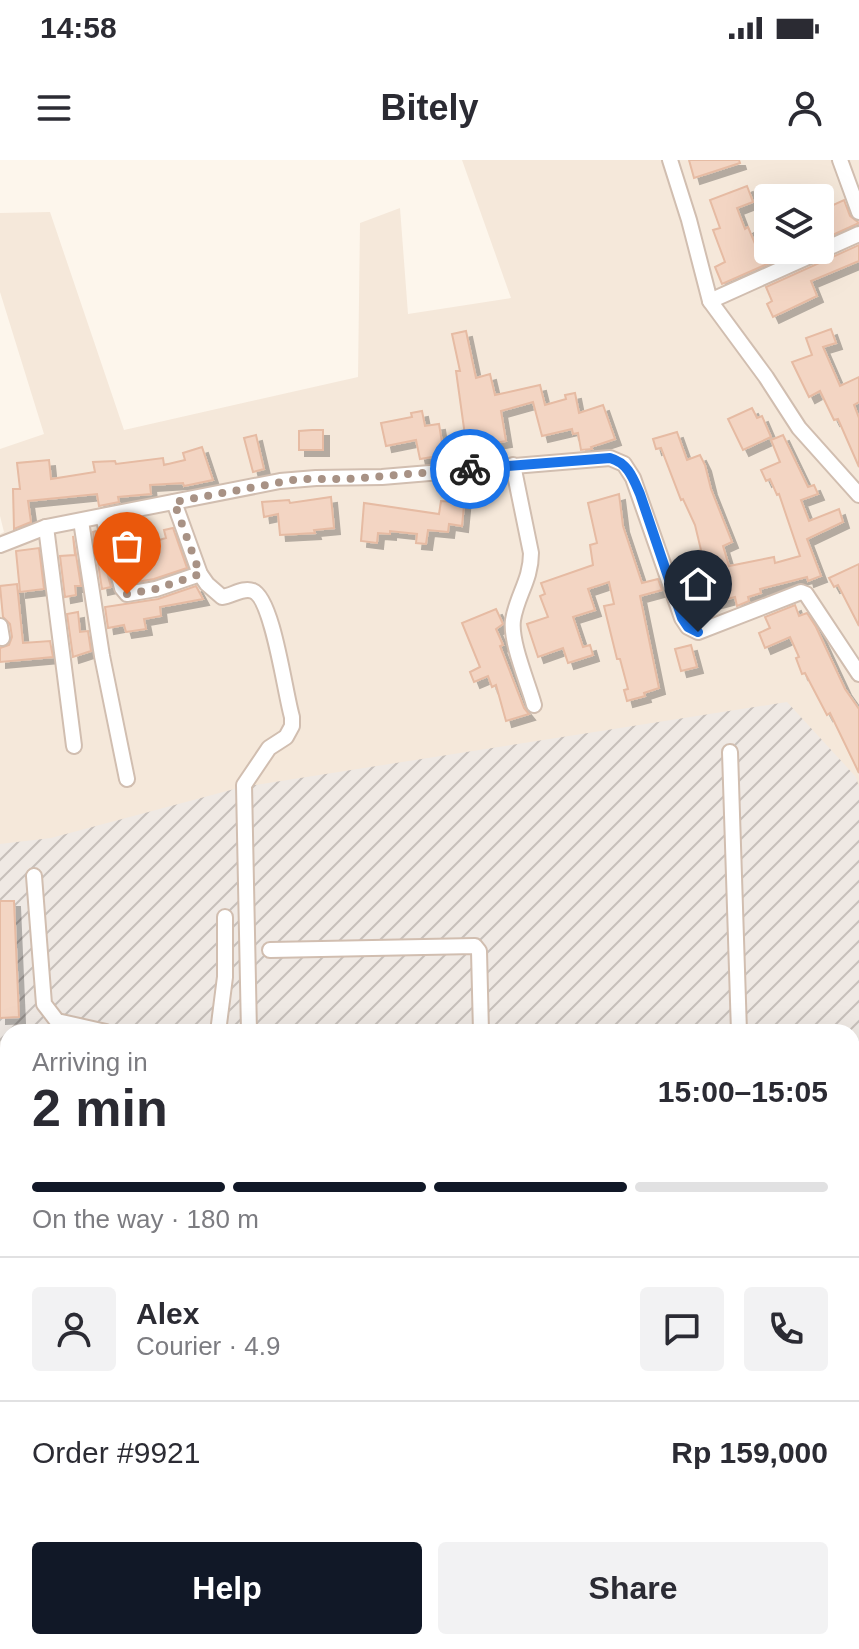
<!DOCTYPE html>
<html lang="en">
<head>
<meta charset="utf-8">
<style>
  :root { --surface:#fff; --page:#f2f2f3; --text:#2b2b33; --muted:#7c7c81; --line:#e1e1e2; --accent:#111827 }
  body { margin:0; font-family:Helvetica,sans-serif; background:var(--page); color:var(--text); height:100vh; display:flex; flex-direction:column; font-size:30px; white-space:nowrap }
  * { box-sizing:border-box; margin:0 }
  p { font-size:26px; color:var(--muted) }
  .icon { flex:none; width:44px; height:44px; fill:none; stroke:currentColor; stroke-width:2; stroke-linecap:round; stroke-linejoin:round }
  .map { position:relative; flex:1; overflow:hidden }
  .sheet { position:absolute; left:0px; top:864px; width:860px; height:626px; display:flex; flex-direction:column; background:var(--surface); border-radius:24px 24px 0 0; box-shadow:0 8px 32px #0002 }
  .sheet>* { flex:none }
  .tools { position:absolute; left:754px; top:24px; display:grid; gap:16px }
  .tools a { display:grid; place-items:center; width:80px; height:80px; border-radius:8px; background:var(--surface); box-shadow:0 8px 32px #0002; font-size:40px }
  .pin { position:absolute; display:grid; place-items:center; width:68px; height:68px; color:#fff; margin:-82px -34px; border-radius:50% 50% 50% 0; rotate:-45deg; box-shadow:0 0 8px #0007 }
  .pin .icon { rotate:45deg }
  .courier { position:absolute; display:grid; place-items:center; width:80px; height:80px; margin:-40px; border:6px solid #1a73e8; border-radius:50%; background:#fff; color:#222; box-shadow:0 2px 10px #0007 }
  .overview em { font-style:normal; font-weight:800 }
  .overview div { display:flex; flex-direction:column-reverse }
  .overview { display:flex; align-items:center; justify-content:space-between; height:136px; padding:0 32px }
  h1 { font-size:52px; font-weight:800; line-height:60px }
  .bar { display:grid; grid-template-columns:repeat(4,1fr); gap:12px 8px; align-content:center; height:96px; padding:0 32px }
  .bar i { height:10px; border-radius:6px; background:var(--line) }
  .bar .active { background:var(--accent) }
  .bar p { grid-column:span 4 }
  .line { display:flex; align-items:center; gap:20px; padding:0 32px; border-top:2px solid var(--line) }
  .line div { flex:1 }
  .round { display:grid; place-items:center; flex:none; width:84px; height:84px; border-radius:8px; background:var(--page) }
  .primary-button { display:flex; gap:16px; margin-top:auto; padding:16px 32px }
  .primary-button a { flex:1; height:92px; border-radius:8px; background:var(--accent); color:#fff; font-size:32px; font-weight:800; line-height:92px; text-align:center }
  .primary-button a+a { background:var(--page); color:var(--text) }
  .status { display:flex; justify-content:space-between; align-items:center; height:56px; padding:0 40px; background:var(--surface); direction:ltr }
  .status svg { height:22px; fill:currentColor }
  header { display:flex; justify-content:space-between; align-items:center; height:104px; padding:0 32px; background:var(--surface); font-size:36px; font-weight:800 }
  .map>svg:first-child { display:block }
  .residential { fill:#f5e8da; fill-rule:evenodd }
  .industrial { fill:url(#industrial-furrows) }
  .building { fill:#f3d5c3; stroke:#e6bba3; stroke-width:2; filter:url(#shadow) }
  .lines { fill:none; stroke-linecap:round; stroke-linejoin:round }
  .minor-casing { stroke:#d1beb0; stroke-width:18 }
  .major-casing { stroke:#dad1cd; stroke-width:22 }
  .path { stroke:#d9b8a5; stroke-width:2; stroke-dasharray:2 6; stroke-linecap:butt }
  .minor { stroke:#fff; stroke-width:14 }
  .major { stroke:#fbd9a5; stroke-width:18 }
  .done { stroke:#a89285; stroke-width:8; stroke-dasharray:0 14.4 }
  .route { stroke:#1a73e8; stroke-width:10 }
</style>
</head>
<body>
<div class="status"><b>14:58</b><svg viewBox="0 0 49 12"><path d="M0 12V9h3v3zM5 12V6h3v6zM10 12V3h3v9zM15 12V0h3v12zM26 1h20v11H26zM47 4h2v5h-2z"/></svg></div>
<header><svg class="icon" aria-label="menu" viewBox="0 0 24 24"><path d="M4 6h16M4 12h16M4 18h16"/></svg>Bitely<svg class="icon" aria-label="person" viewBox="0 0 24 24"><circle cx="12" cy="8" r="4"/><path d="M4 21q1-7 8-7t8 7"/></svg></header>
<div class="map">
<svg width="859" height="1489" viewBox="0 0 859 1489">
  <defs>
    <pattern id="industrial-furrows" width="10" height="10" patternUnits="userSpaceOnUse" patternTransform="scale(2)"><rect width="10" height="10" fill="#efe9e4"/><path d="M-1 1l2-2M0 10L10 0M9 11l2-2" fill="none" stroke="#c7c0bb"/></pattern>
    <filter id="shadow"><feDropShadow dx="6" dy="6" stdDeviation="0" flood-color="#0004"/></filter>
  </defs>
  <rect width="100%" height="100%" fill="#fdf6ec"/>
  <path class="residential" d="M462,0H859V1091L852,1058V872H8V955H0V374L4,372L0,356V289L44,274L0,132V53L50,52L124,270L358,217L360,63L400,48L408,154L511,138ZM768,38H820V90H768Z"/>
  <path class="industrial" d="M787,542L856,617L859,627V932L852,936V872H8V955H0V684L51,678L242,627Z"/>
  <g class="building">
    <path d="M689,0H739L740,3L694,18Z"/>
    <path d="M747,26L753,42L737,48L745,69L748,67L758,91L768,87V90H799L722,124L715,107L725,102L713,70L720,68L710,40Z"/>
    <path d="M844,40L850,56L859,63L826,78L820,65V51Z"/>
    <path d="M859,85V101L811,121L817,136L773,157L767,144L772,141L766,127Z"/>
    <path d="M831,169L836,183L823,187L840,226L859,217V242L854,245L859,258V307L838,259L834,260L820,231L809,237L792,202L812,195L806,178Z"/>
    <path d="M466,171L476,218L490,214L495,235L540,225L545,245L566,239L565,235L575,233L579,253L603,245L615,279L591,287L592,289L581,290L578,273L573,274L572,269L542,276L533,242L501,251L506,281L488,284L490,293L468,297L456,211H460L452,174Z"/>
    <path d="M752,248L757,258L762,256L771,277L743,290L728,259Z"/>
    <path d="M422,251L425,266L439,264L444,295L420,299L416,280L386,286L381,263L412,257L411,253Z"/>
    <path d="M312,270H323V290H299V271Z"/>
    <path d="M677,272L687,300L700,295L705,305L711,329L732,382L723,386L729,406L774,397L775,403L800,396L779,334L777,335L770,319L766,321L761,310L780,302L771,280L783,275L808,327L814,325L818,334L801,340L809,361L839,349L843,362L807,379L821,416L808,421L807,417L760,429L761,433L748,437L749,441L737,446L735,437L716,442L698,391L701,390L695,365L683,339L681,340L661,288L656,289L653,279Z"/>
    <path d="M256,275L264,309L253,312L244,278Z"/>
    <path d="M202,287L213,320L184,326L183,323L150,325L151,334L118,337L119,342L99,346L97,334L28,341L31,362L14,369L13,329H20L17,303L49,300L51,319L95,312L93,302L115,301L116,304L163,298L164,305L185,300L183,293Z"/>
    <path d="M455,334L465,335L462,366L449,364L448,372L428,370L426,384L416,383L417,374L390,371V374L378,373L377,383L361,381L364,343L439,354L441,341L454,342Z"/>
    <path d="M619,334L623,366L642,423L658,419L662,430L640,436L659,528L644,533L645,536L627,541L624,530L628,529L620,499H617L604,446L614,444L609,422L588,429L595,450L573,457L583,487L590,485L593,495L568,503L563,488L538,497L527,464L548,457L540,436L545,434L541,423L593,405L590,385L597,383L588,343Z"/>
    <path d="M331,337L334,368L314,370L315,373L280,375L278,354L264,357L262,342L289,340L290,343Z"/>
    <path d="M173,368L187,408L154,419L131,423L122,391L166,378L164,370Z"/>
    <path d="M96,371L111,427L102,429L93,372Z"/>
    <path d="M73,376L81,426H75L76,435L65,437L60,396L75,395Z"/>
    <path d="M39,388L44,429L20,432L16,391Z"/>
    <path d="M859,404V466L838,425L834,427L829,418Z"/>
    <path d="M17,424L23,483L50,481L53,497L0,502V488L9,485L12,477L10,464L3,457L0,426Z"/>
    <path d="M196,426L203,439L160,447L161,456L144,459L146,469L126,472L124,465L108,468L105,447L158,439Z"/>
    <path d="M795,445L799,456L807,453L816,467L845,529L859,549V613L830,553L827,555L805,513L802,514L796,498L799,497L790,477L765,488L759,473L770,468L765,457Z"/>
    <path d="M496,449L503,464L496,469L503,485L500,486L524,548L529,554L506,561L496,525L492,527L488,516L474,522L470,512L480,507L462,463Z"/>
    <path d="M78,452L80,472L88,471L91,491L73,497L67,454Z"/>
    <path d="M691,485L697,507L681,511L675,489Z"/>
    <path d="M0,741H14L19,857L0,858Z"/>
  </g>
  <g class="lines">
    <defs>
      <g id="minor">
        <path d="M670,0L689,60L710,141L766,217L799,268L859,335"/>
        <path d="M840,0L859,52"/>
        <path d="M710,141L859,74"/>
        <path d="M513,305L531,393C531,420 517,435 513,460C510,482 528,523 534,545"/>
        <path d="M174,342L200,414L207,424L222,437C232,436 243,427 253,431C273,439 285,534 292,557V566L286,577L269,588L244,625L249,872"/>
        <path d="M103,357L122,428L127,434L156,429L200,414"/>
        <path d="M81,361L102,496L127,619"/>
        <path d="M46,367L74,586"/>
        <path d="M0,385L46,367L280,321L316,318L382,317L610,298L624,304L633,318L682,458L688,467L698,472L801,432L806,434L859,514"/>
        <path d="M0,466L2,478"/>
        <path d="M730,592L739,872"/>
        <path d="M34,716L44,844L57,861L106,872"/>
        <path d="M270,790L475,786L479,791L481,872"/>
        <path d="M218,872L225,817V757"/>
        <path d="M0,1376L8,1425"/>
        <path d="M21,1482L23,1489"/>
      </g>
      <g id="major">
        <path d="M852,904H859"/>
        <path d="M0,918H8"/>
      </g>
    </defs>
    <use href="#minor" class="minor-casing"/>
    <use href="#major" class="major-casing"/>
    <g class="path">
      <path d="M852,1285H859"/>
      <path d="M0,1297H8"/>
    </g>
    <use href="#minor" class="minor"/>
    <use href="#major" class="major"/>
  </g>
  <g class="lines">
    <path class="done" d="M127,434L156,429L200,414L174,342L298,319H349L470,309"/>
    <path class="route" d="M470,309L610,298C628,303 633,318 640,334L682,458L688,467L698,472"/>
  </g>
</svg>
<div class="tools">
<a><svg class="icon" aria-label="layers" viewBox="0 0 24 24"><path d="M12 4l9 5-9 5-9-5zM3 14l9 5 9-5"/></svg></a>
</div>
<div class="pin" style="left:127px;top:434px;background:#ea580c"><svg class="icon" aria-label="bag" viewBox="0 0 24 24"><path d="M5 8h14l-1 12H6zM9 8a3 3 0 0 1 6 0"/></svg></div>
<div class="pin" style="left:698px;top:472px;background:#1f2937"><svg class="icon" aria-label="home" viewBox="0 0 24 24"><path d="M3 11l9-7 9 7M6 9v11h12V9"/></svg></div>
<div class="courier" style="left:470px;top:309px"><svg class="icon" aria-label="bike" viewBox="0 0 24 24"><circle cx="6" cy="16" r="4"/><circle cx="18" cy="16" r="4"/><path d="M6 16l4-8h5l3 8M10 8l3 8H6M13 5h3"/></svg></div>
<section class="sheet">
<div class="overview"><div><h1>2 min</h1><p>Arriving in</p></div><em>15:00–15:05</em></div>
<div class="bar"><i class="active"></i><i class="active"></i><i class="active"></i><i></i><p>On the way · 180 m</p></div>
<div class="line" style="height:144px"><a class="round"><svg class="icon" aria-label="person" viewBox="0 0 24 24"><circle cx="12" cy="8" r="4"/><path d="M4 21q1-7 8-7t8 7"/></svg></a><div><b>Alex</b><p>Courier · 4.9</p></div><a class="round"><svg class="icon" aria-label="chat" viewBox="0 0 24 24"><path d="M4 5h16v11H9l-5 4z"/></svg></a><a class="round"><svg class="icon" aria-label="phone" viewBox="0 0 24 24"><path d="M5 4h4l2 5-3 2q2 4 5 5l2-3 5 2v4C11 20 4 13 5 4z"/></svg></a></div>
<div class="line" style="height:104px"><div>Order #9921</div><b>Rp 159,000</b></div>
<div class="primary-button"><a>Help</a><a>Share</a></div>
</section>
</div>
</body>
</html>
